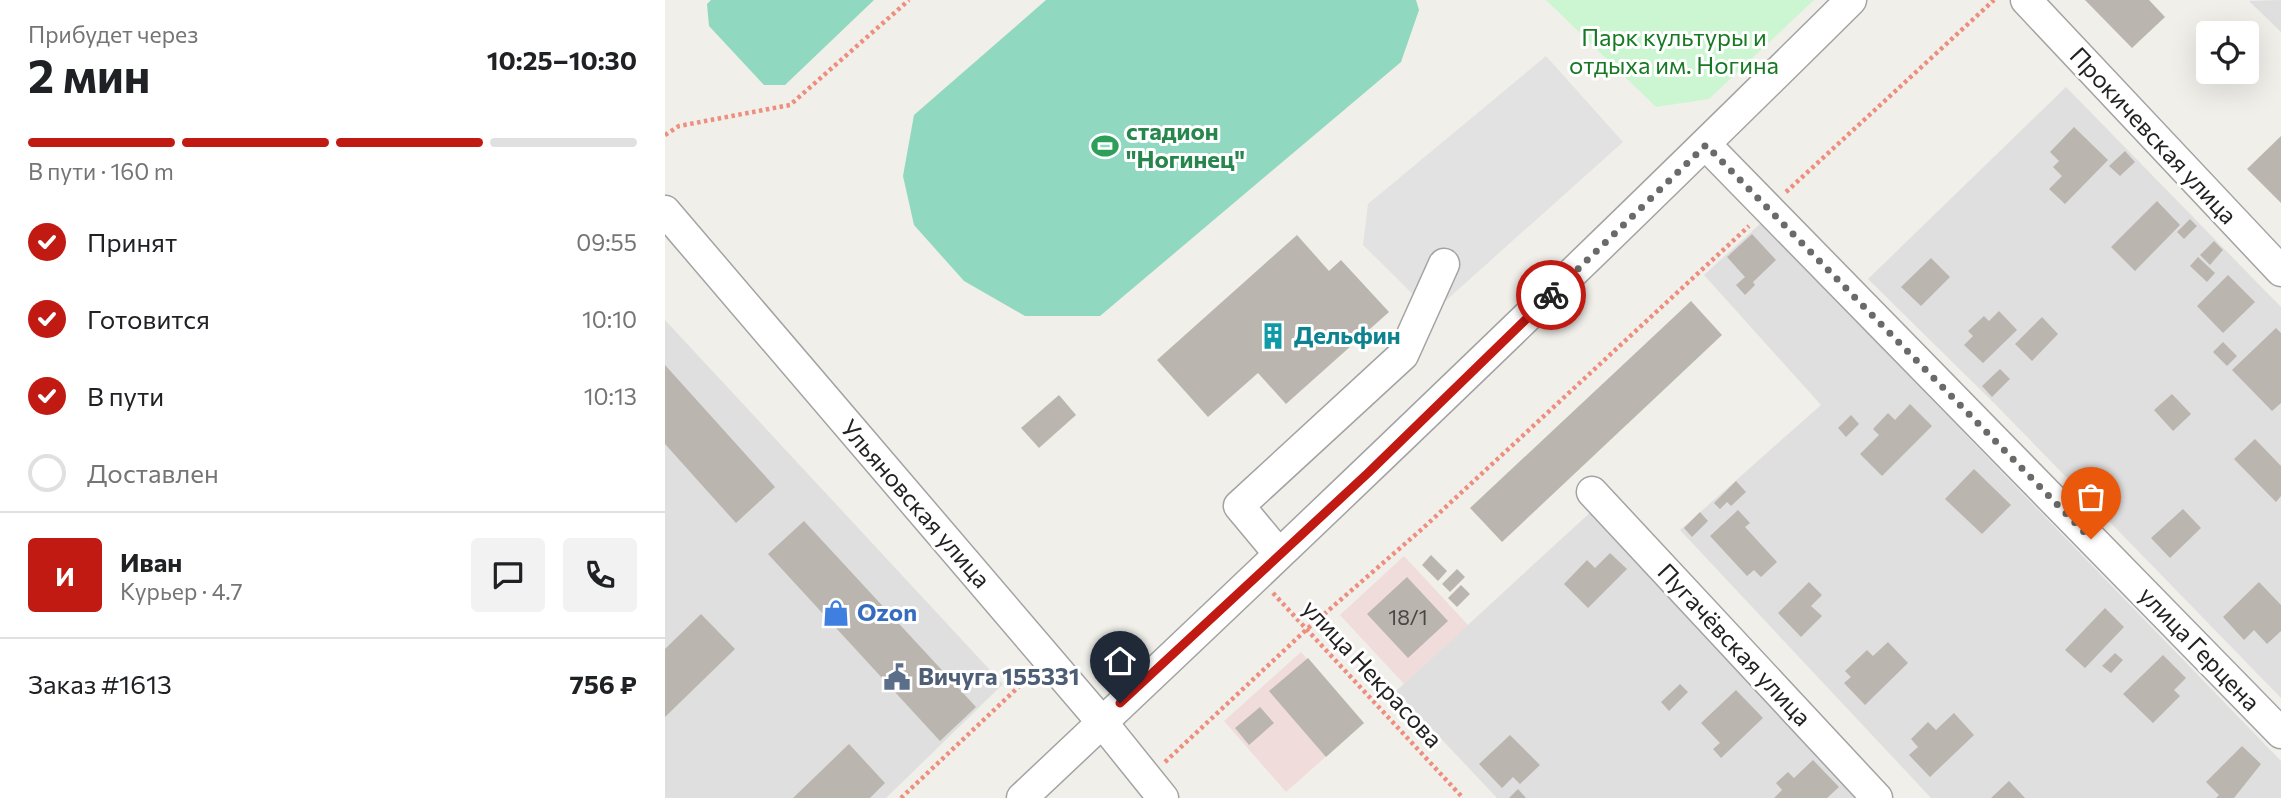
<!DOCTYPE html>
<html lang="ru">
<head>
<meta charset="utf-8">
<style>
  :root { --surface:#fff; --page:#f2f2f2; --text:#202124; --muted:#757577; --line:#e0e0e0; --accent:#c11a13 }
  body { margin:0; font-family:Commissioner,sans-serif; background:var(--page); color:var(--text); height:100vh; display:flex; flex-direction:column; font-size:26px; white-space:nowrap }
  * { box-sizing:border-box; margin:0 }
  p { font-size:23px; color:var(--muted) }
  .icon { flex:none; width:38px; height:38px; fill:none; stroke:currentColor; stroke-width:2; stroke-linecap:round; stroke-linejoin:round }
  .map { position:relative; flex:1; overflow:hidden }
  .sheet { display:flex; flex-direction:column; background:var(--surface); width:665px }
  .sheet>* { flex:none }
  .tools { position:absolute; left:1531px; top:21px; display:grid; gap:14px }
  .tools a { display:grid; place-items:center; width:63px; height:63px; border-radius:7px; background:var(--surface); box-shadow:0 7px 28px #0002; font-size:35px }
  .pin { position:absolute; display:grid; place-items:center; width:60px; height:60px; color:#fff; margin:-72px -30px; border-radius:50% 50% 50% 0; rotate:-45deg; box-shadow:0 0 7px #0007 }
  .pin .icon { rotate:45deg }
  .courier { position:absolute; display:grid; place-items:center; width:70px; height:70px; margin:-35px; border:5px solid #c11a13; border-radius:50%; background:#fff; color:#222; box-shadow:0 2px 9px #0007 }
  .summary em { font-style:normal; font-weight:700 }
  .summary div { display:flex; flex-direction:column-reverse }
  .summary { display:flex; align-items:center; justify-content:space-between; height:119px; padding:0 28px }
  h1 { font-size:46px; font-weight:700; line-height:52px }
  .bar { display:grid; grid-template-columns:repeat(4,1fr); gap:10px 7px; align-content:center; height:84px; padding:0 28px }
  .bar i { height:9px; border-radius:5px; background:var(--line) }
  .bar .current { background:var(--accent) }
  .bar p { grid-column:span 4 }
  .line { display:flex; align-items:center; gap:18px; padding:0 28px; border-top:2px solid var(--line) }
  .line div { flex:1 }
  .round { display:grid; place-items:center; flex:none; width:74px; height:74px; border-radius:7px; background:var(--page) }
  ol { padding:0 28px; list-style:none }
  li { display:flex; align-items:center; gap:21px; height:77px }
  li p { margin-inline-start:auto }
  li .icon { padding:7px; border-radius:50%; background:var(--accent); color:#fff; stroke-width:4 }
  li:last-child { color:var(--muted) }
  li i { width:38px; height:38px; border:4px solid var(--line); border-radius:50% }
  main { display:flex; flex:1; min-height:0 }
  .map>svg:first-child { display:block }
  .residential { fill:#e0dfdf }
  .commercial { fill:#f0dddb }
  .park { fill:#ccf6d1 }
  .pitch { fill:#90d8bf }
  .parking { fill:#e2e2e2 }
  .building { fill:#bab5af }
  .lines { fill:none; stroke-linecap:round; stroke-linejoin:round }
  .minor-casing { stroke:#a3a3a3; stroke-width:33 }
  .path { stroke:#ee8e7e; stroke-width:4.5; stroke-dasharray:3.5 3.5; stroke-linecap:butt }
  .minor { stroke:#fff; stroke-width:30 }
  .done { stroke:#6a6a68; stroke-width:7; stroke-dasharray:0 12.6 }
  .route { stroke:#c11a13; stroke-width:9 }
  .labels { text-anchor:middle; stroke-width:6; stroke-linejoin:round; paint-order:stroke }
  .number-label { font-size:21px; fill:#484745 }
  .park-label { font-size:24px; fill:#177923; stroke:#fff }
  .leisure-label { font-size:24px; font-weight:bold; fill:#27864d; stroke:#fff; text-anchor:start }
  .street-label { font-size:24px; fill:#222; stroke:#fff }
  .culture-label { font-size:24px; font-weight:bold; fill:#0d838f; stroke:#fff; text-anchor:start }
  .shop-label { font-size:24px; font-weight:bold; fill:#366cbe; stroke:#fff; text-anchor:start }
  .service-label { font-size:24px; font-weight:bold; fill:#4e5e75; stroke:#fff; text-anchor:start }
</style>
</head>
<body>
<main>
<section class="sheet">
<div class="summary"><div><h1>2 мин</h1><p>Прибудет через</p></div><em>10:25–10:30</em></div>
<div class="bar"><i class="current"></i><i class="current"></i><i class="current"></i><i></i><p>В пути · 160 m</p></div>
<ol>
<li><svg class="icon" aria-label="check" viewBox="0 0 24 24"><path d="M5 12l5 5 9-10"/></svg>Принят<p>09:55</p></li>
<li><svg class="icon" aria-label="check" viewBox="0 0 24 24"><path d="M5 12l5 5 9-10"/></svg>Готовится<p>10:10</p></li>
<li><svg class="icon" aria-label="check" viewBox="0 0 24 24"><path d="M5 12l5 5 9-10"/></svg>В пути<p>10:13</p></li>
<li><i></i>Доставлен</li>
</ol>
<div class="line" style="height:126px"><b class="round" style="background:var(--accent);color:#fff">И</b><div><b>Иван</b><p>Курьер · 4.7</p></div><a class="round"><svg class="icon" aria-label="chat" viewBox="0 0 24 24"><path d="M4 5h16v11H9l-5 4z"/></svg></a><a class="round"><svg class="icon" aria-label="phone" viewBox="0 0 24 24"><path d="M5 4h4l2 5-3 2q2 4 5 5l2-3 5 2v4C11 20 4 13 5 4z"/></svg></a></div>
<div class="line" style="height:91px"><div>Заказ #1613</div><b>756 ₽</b></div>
</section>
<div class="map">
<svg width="1616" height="798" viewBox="0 0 1616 798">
  <rect width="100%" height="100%" fill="#f1efea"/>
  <g class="residential">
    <path d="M1616,0V32L1584,1Z"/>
    <path d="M1401,87L1616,307V698L1331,405L1203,279Z"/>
    <path d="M1096,223L1616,761V798H1266L1015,530L1156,405L1039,275Z"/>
    <path d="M0,320L338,684L221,798H0Z"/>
    <path d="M929,509L1199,798H832L731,691Z"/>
  </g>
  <g class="commercial">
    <path d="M739,556L803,625L739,684L675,615Z"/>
    <path d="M636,652L699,723L621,792L559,721Z"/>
  </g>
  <path class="park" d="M881,0H1149L1044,99L991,107Z"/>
  <g class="pitch">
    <path d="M46,0H209L120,85H99L44,26L42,4Z"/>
    <path d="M381,0H751L754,10L736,62L435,316H360L299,281L249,225L238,176L249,115Z"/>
  </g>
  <path class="parking" d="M881,56L958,142L767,313L698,245L703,204Z"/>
  <g class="building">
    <path d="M1420,0H1484L1500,17L1467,48Z"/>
    <path d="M1409,127L1443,160L1400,204L1384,189L1397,176L1388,167L1394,161L1385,152Z"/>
    <path d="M1616,136V203L1582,169Z"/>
    <path d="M1460,151L1470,162L1455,176L1444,166Z"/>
    <path d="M1492,201L1515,225L1470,271L1446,247Z"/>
    <path d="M1525,219L1532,226L1519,239L1512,232Z"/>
    <path d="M1087,234L1111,260L1088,282L1090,285L1080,295L1071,285L1080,277L1062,257Z"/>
    <path d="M632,235L664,271L676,260L724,312L621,404L593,373L543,417L492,360Z"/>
    <path d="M1549,241L1558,250L1545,265L1535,255Z"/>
    <path d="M1533,257L1550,273L1542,282L1525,266Z"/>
    <path d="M1266,258L1285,277L1256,306L1236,287Z"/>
    <path d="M1563,275L1590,302L1558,333L1532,306Z"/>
    <path d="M1026,301L1057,335L837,542L805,508Z"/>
    <path d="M1334,311L1352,330L1318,363L1299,345L1308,336L1303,331L1319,316L1324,321Z"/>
    <path d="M1377,317L1393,334L1367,361L1350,344Z"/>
    <path d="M1611,328L1616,333V403L1607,411L1567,370Z"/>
    <path d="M1558,342L1572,356L1562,366L1548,352Z"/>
    <path d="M0,365L110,487L71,523L0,444Z"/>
    <path d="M1335,369L1345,379L1327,397L1317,386Z"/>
    <path d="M1507,394L1526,414L1508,431L1489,410Z"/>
    <path d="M394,395L411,415L374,448L356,428Z"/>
    <path d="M1245,404L1267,426L1217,476L1195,454L1214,435L1208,429L1223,413L1230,420Z"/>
    <path d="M1186,415L1194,424L1181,437L1173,428Z"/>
    <path d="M1590,439L1616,466V496L1611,502L1569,459Z"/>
    <path d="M1309,469L1346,505L1317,534L1280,499Z"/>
    <path d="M1071,481L1081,492L1066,506L1062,502L1055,509L1049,503Z"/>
    <path d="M1518,509L1536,528L1505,558L1486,538Z"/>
    <path d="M1073,510L1085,523L1080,527L1112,562L1096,577L1089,570L1082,576L1045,536Z"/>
    <path d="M1035,512L1043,521L1027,537L1019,528Z"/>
    <path d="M139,521L311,707L275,741L103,554Z"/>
    <path d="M945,553L962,569L923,608L899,584L922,560L930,568Z"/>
    <path d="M766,555L782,571L773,581L757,565Z"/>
    <path d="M792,569L800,577L785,592L777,584Z"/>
    <path d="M742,577L783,621L743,658L702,614Z"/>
    <path d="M1144,582L1157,595L1146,606L1157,616L1136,637L1113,613Z"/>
    <path d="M1594,582L1616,605V631L1602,644L1589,630L1579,640L1558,617Z"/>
    <path d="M796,585L805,594L792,607L783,598Z"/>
    <path d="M1440,608L1459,627L1420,668L1400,650Z"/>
    <path d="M36,614L70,649L0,717V649Z"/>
    <path d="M1223,642L1243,663L1200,705L1179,683L1186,677L1180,671L1202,650L1208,656Z"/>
    <path d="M1450,653L1458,660L1446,673L1437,666Z"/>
    <path d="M1498,655L1521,678L1509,690L1515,696L1488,723L1458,694Z"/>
    <path d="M643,658L699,723L661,757L604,691Z"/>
    <path d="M1015,684L1023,692L1004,711L996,702Z"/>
    <path d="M1071,690L1098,718L1056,758L1048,749L1055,743L1036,723Z"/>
    <path d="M595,707L609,723L584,745L570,728Z"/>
    <path d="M1289,713L1309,735L1265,777L1244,755L1253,747L1246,739L1263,722L1271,730Z"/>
    <path d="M845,735L875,765L855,784L848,777L837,788L814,764Z"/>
    <path d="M184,744L220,783L205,798H128Z"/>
    <path d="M1577,746L1596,764L1569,798H1551L1554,795L1541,782Z"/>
    <path d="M1148,760L1174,787L1162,798H1109L1117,790L1111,783L1123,772L1129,778Z"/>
    <path d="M1344,781L1360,798H1326Z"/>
    <path d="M853,789L861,798H844Z"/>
  </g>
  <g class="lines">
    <defs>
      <g id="minor">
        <path d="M1361,0L1616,271"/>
        <path d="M1041,145L1616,733"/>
        <path d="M0,211L436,721L498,798"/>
        <path d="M927,492L1212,798"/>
        <path d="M614,554L574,506L738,355L779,264"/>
        <path d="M357,798C636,535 914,270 1186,0"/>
      </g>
    </defs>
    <use href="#minor" class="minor-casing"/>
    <g class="path">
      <path d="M0,135L14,126L125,105L244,0"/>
      <path d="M1121,192L1329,0"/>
      <path d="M608,593L798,798"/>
      <path d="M500,762L642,629L757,529L1084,226"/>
      <path d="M236,798L365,676"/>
    </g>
    <use href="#minor" class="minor"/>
  </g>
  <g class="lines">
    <path class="done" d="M886,295L1041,145L1426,539"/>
    <path class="route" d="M455,703L703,473L886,295"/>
  </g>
  <defs>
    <symbol id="stadium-bare" viewBox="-9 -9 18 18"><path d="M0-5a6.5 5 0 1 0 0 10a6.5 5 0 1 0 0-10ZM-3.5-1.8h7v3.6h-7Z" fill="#2e9e5b" stroke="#fff" stroke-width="2.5" paint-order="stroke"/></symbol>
    <symbol id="building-bare" viewBox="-9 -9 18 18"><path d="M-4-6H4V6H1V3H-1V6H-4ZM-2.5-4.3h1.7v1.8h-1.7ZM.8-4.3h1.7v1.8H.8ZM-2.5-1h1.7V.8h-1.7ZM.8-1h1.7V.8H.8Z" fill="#0f9aa8" stroke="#fff" stroke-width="2.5" paint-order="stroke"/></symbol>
    <symbol id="shop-bare" viewBox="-9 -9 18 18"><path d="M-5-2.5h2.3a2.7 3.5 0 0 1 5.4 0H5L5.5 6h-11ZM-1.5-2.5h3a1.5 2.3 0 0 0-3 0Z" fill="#3f7fe0" stroke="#fff" stroke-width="2.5" paint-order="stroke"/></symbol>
    <symbol id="civic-bare" viewBox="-9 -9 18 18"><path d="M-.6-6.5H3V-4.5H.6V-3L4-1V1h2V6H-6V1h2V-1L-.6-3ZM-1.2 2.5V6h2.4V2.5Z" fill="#5c6f8a" stroke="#fff" stroke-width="2.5" paint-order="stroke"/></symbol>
  </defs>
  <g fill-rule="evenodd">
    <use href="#stadium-bare" x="421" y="127" width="38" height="38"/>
    <use href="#building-bare" x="589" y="317" width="38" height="38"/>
    <use href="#shop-bare" x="152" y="594" width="38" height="38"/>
    <use href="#civic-bare" x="213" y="658" width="38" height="38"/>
  </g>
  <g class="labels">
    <g class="number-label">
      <text x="743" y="625">18/1</text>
    </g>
    <g class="park-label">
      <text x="1009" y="46">Парк культуры и<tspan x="1009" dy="28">отдыха им. Ногина</tspan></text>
    </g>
    <g class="leisure-label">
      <text x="461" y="140">стадион<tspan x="461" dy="28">"Ногинец"</tspan></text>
    </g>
    <g class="street-label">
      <text transform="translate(1488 136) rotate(47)" y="8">Прокичевская улица</text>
      <text transform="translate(250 504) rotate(49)" y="8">Ульяновская улица</text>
      <text transform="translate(1069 645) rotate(47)" y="8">Пугачёвская улица</text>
      <text transform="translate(1534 649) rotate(46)" y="8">улица Герцена</text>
      <text transform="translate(707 674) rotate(47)" y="8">улица Некрасова</text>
    </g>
    <g class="culture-label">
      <text x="629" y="344">Дельфин</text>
    </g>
    <g class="shop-label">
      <text x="192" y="621">Ozon</text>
    </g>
    <g class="service-label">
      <text x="253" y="685">Вичуга 155331</text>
    </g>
  </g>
</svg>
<div class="tools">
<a><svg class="icon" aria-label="locate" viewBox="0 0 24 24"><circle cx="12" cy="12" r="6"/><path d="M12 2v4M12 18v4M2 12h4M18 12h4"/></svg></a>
</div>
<div class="pin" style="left:1426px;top:539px;background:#ea580c"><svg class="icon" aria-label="bag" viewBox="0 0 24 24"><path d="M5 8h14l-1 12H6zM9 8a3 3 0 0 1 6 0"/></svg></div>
<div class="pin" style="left:455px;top:703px;background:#1f2937"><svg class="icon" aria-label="home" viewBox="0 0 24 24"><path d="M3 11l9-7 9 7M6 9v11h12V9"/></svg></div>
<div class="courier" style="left:886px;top:295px"><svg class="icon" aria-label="bike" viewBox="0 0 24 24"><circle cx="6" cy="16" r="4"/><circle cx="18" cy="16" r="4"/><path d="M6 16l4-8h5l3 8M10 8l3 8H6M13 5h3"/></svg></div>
</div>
</main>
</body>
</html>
